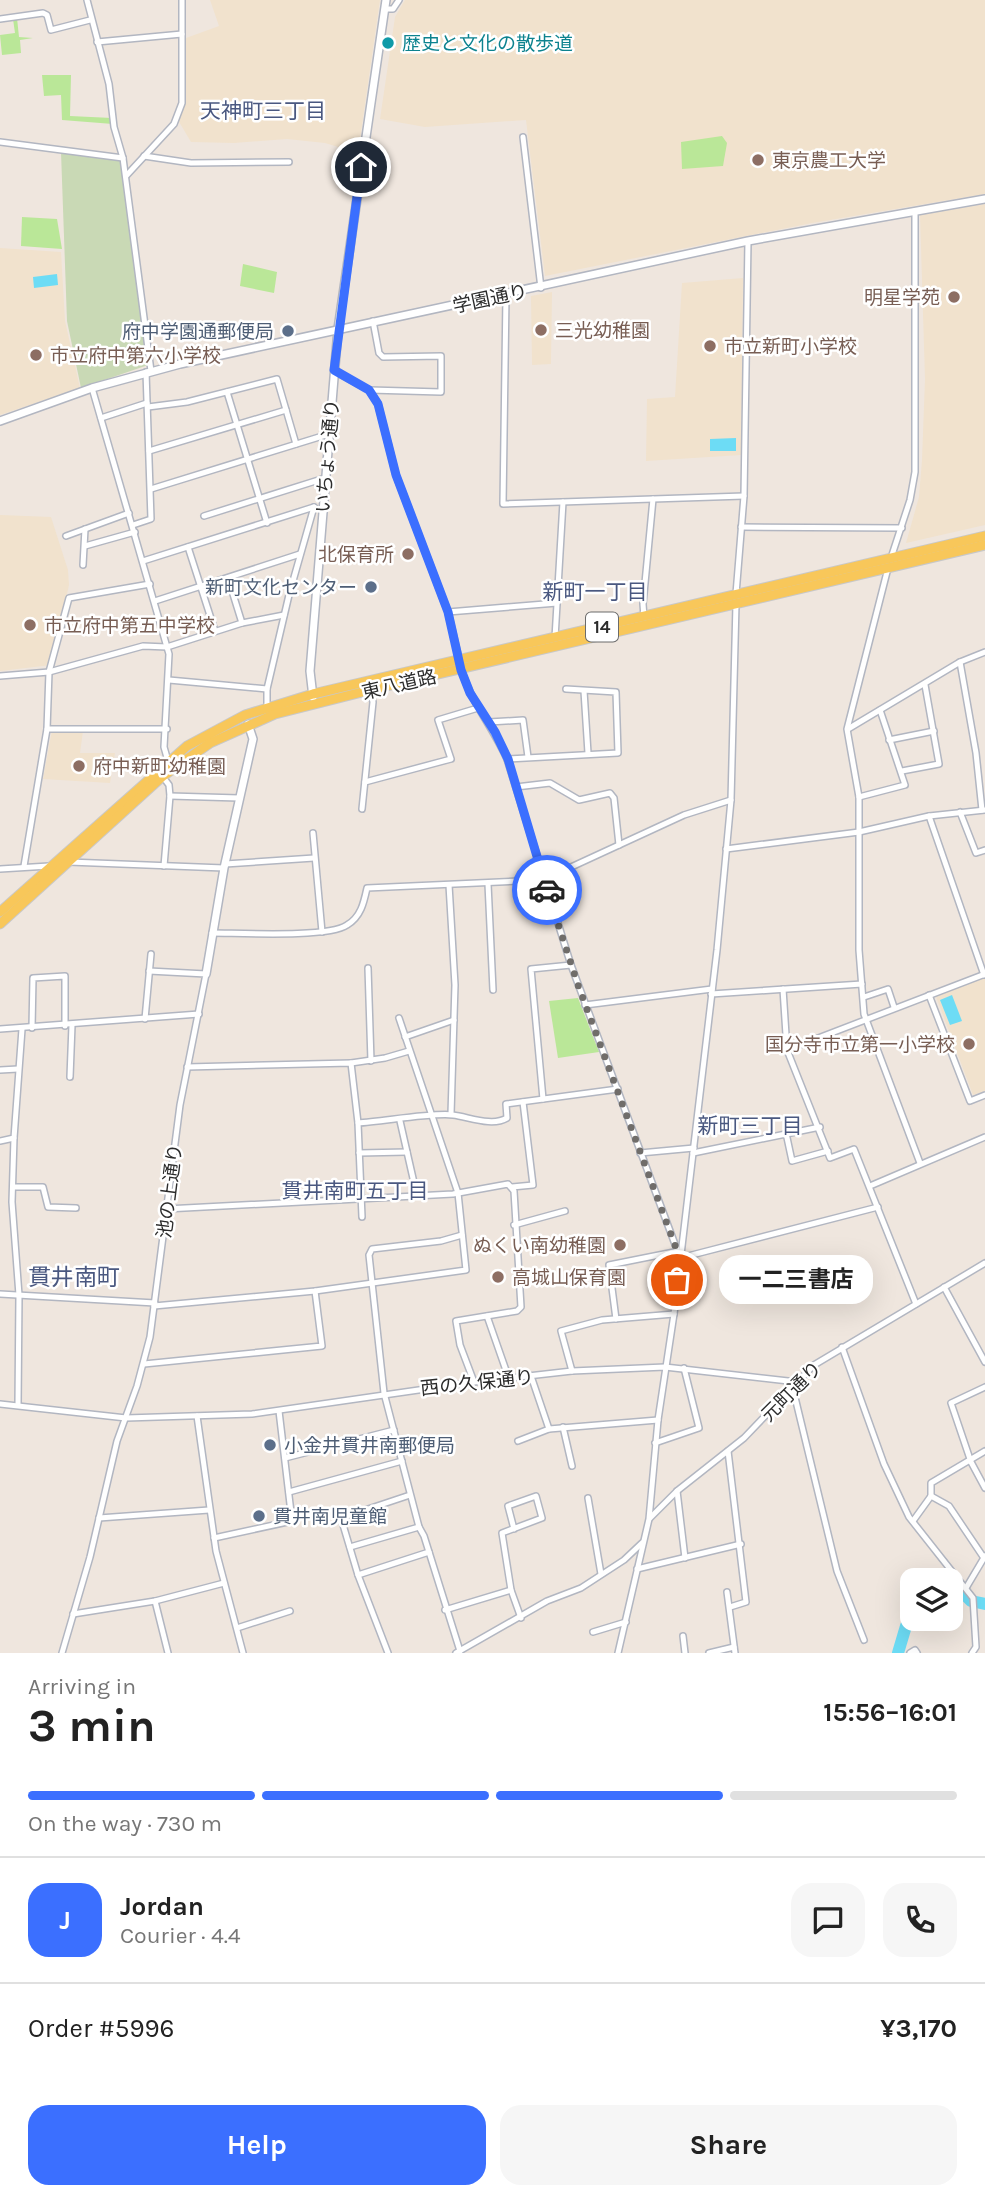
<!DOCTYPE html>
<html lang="en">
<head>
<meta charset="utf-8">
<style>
  :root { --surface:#fff; --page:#f6f6f6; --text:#222; --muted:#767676; --line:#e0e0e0; --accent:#3b6fff }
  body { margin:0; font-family:Karla,"Noto Sans JP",sans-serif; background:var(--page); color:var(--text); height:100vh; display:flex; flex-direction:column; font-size:26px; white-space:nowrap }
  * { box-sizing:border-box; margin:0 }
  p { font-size:23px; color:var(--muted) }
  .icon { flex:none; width:38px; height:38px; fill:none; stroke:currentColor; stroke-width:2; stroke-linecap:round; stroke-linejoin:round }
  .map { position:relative; height:1653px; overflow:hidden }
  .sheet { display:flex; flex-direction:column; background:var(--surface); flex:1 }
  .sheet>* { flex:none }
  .fabs { position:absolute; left:900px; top:1568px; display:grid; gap:14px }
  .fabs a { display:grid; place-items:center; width:63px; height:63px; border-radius:14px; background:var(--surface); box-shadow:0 7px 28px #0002; font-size:35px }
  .pin { position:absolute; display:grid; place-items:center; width:60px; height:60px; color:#fff; margin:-30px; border:4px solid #fff; border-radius:50%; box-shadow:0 2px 7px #0007 }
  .courier { position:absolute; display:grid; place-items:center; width:70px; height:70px; margin:-35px; border:5px solid #3b6fff; border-radius:50%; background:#fff; color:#222; box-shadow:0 2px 9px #0007 }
  .bubble { position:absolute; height:49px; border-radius:21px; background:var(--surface); box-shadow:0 7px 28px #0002; font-size:23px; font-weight:700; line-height:49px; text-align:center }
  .head em { font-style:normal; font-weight:700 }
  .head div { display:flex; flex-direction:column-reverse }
  .head { display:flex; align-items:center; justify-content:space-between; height:119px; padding:0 28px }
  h1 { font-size:46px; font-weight:700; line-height:52px }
  .bar { display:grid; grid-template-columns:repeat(4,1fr); gap:10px 7px; align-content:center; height:84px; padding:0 28px }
  .bar i { height:9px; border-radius:5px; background:var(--line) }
  .bar .active { background:var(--accent) }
  .bar p { grid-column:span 4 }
  .line { display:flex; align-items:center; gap:18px; padding:0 28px; border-top:2px solid var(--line) }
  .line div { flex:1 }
  .round { display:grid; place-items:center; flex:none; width:74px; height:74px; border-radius:21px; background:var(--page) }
  .action { display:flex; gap:14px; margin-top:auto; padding:14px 28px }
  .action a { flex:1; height:80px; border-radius:21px; background:var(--accent); color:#fff; font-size:28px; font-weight:700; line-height:80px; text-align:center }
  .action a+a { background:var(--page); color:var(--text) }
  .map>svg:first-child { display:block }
  .education { fill:#f1e2cd }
  .green { fill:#bae798 }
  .cemetery { fill:#c9d9b5 }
  .water { fill:#6ddcf5 }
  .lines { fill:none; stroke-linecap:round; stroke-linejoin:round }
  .river { stroke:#6ddcf5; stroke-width:12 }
  .minor-casing { stroke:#b2b6c1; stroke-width:8 }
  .tertiary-casing { stroke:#b2b6c1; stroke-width:10 }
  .primary-casing { stroke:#c8c8c8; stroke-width:11 }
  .minor { stroke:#fff; stroke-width:5 }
  .tertiary { stroke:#fff; stroke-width:7 }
  .primary { stroke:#f8c75a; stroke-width:9 }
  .done { stroke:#706d6a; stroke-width:7; stroke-dasharray:0 12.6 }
  .route { stroke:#3b6fff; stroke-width:9 }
  .culture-dot { fill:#0f9aa8; stroke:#fff; stroke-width:2.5 }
  .education-dot { fill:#8d6e63; stroke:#fff; stroke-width:2.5 }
  .service-dot { fill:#5c6f8a; stroke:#fff; stroke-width:2.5 }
  .labels { text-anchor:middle; stroke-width:5; stroke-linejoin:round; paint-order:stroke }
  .shield { fill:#fff; stroke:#6b6b6b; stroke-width:2 }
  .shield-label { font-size:18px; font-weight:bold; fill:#2c2c2c }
  .culture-label { font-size:19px; fill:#0d838f; stroke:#fff; text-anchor:start }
  .education-label { font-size:19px; fill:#785e54; stroke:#fff; text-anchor:start }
  .street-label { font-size:19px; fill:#2c2c2c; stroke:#fff }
  .service-label { font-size:19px; fill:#4e5e75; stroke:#fff; text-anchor:end }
  .neighbourhood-label { font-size:21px; fill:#4a5880; stroke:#fff }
  .quarter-label { font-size:23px; fill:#4a5880; stroke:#fff }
</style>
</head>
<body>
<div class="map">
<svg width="985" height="1653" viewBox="0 0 985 1653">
  <rect width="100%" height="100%" fill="#efe6de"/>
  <g class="education">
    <path d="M210,0H380L358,153L325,143L287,139L234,143L191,142L178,120L185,101L186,38L219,26Z"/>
    <path d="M405,0H985V194L812,223L545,276L526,120L425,127L380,119L395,17Z"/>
    <path d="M985,204V525L906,543L919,497L922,460L925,379L920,215Z"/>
    <path d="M0,248L61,252L65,321L80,388L0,415Z"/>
    <path d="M743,278L741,455L646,461L647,399L675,397L682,283Z"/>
    <path d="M552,292L551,364L532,365L531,296Z"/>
    <path d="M0,515L51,517L68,570L69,585L51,665L0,671Z"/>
    <path d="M52,730L83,731L80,753H115L110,783L43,779Z"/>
    <path d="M985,977V1091L973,1095L935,994Z"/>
  </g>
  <g class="green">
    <path d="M17,18L19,37L33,38L20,40L21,53L2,55L0,35L15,33L13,19Z"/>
    <path d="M42,75H71L70,116L112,118L113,124L62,120L61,95L44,96Z"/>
    <path d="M722,136L727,143L723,166L682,169L681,142Z"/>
    <path d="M22,217L57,219L62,249L21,246Z"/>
    <path d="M243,264L277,272L274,293L240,286Z"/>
    <path d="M578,998L599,1052L558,1058L549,1001Z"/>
  </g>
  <path class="cemetery" d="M61,152L121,161L151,364L81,388L67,321Z"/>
  <g class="water">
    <path d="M57,274L58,285L34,288L33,277Z"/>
    <path d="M736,438V451H710V439Z"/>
    <path d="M952,995L962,1021L950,1025L940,1000Z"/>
  </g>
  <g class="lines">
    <g class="river">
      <path d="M950,1587L955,1585L971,1601L985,1604"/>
      <path d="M898,1653L906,1626L914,1619"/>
    </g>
    <defs>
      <g id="minor">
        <path d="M87,0L109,84L114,127L123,158L151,371"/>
        <path d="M386,9H393L399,0"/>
        <path d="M0,19L43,13L47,15L51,30L90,20"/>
        <path d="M97,42L182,34"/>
        <path d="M523,137L541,288"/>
        <path d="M0,142L123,158"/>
        <path d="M144,156L191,163L289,162"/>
        <path d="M126,176L174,124L182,103V0"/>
        <path d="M506,296L503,504L744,496"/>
        <path d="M334,371L369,390L378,404L396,475L448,612L459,659"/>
        <path d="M92,388L169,654L164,747L168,761"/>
        <path d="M370,390L441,392V356L383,357L379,353L373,321"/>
        <path d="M227,392L267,523"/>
        <path d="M148,407L187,402L277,379L296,444"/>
        <path d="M101,418L147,403"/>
        <path d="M149,451L286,410"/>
        <path d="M151,489L329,434"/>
        <path d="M204,516L325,478"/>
        <path d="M133,525L151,519L146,372"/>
        <path d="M741,527L902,528"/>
        <path d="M66,536L129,513"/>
        <path d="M85,546L135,532"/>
        <path d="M188,547L215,631"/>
        <path d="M891,558L910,500L915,472V212"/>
        <path d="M143,561L314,507"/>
        <path d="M83,565L85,529"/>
        <path d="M888,568L847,729L859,797V950L864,1014L920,1163"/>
        <path d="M228,578L242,623"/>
        <path d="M736,594L744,496L748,241"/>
        <path d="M155,601L300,554"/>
        <path d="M448,612L557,603"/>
        <path d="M644,617L643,604L653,499"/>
        <path d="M555,638L563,502"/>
        <path d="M960,662L976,753L982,810"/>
        <path d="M461,669C471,702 493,728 507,759L571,965L679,1255"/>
        <path d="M0,676L49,672L143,646L167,647L242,623L284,615"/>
        <path d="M169,680L267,689"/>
        <path d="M584,691L588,753"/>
        <path d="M267,707V689L289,595L314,507"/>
        <path d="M489,722L523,720L528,757"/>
        <path d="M47,729H167"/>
        <path d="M848,729L960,662L985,652"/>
        <path d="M889,740L934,731"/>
        <path d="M507,759L618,753L616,692L566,689"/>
        <path d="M902,771L939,764L925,685"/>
        <path d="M163,777L169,785L170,796L164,866"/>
        <path d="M365,782L451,759L438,720L478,708"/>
        <path d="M516,787L550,783L579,800L610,793L614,798L619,845"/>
        <path d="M170,796L239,798"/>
        <path d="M859,797L905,785L880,710"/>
        <path d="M362,809L373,702L370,690"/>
        <path d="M960,812L976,853L985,850"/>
        <path d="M929,816L984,975"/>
        <path d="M313,833L322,932"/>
        <path d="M726,849L859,832L929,816L985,810"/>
        <path d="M69,862L224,868"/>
        <path d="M225,864L314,858"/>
        <path d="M24,866L47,729L49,672L69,598L150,584"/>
        <path d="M0,869L49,866"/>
        <path d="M488,884L493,990"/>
        <path d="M449,885L455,985L451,1114"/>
        <path d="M212,933C239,933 329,938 347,925C361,917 364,902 367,888L543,880L684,815L731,800"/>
        <path d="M368,968L371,1061"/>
        <path d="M783,989L787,1050L830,1158L854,1149L916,1304"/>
        <path d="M711,994L862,984"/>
        <path d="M929,995L970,1101L985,1095"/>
        <path d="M864,997L888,989L894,1007"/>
        <path d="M585,1005L712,989"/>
        <path d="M145,1019L151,954"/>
        <path d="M32,1028L33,978L65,976V1026"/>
        <path d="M0,1029L199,1014"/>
        <path d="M405,1037L454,1020"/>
        <path d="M787,1050L985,974"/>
        <path d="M351,1063L385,1058L409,1051"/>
        <path d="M187,1067L351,1063L358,1123L362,1217"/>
        <path d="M0,1070L18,1069"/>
        <path d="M70,1077L72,1025"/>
        <path d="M543,1099L531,969L571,965"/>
        <path d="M400,1121L417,1196"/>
        <path d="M358,1123C381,1122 433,1112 453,1115C469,1117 492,1127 507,1118L506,1104L618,1089"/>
        <path d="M786,1133L792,1161L828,1151"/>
        <path d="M14,1138L12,1202L19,1295L18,1405"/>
        <path d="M0,1141L14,1138L22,1029"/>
        <path d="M359,1153L407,1152"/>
        <path d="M640,1153L694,1148"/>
        <path d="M693,1153L820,1127"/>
        <path d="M870,1186L985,1137"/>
        <path d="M14,1187H43L48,1207L76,1208"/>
        <path d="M512,1187L533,1185L523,1102"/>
        <path d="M166,1209L453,1194L508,1184L514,1191L521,1307L517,1311L456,1321L460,1345L474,1382"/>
        <path d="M514,1225L565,1211"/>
        <path d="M944,1287L985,1362"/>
        <path d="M0,1294L155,1303"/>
        <path d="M154,1306L315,1291L466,1270L458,1193L399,1018"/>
        <path d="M487,1316L509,1379"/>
        <path d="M616,1319L609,1265L674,1252L684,1257L878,1207"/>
        <path d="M842,1347L884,1464L909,1517L973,1598L976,1647L972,1653"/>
        <path d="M144,1364L322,1346L315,1291"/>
        <path d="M572,1371L561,1331L602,1320L674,1314"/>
        <path d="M531,1376L549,1429"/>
        <path d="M985,1387L951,1403L971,1462L985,1488"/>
        <path d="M793,1389L837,1571L864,1640"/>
        <path d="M0,1404L126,1418L252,1414L474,1382L572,1371L665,1367L797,1382"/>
        <path d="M197,1416L216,1551L243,1653"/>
        <path d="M563,1427L572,1466"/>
        <path d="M518,1441L549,1429L658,1420"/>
        <path d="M655,1443L699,1428L684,1368"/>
        <path d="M728,1451L746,1602L730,1607"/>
        <path d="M285,1458L394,1430"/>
        <path d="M677,1491L685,1558"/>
        <path d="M289,1492L402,1461"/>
        <path d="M931,1496L949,1506L984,1558"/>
        <path d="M588,1498L601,1574"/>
        <path d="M99,1518L209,1510"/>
        <path d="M650,1518L677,1491L744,1438L814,1365L985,1263"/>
        <path d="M913,1521L931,1496V1483L985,1451"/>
        <path d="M514,1529L508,1506L536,1496L542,1518L502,1533L511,1590L521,1618"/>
        <path d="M214,1538L292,1521L279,1411"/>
        <path d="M350,1547L419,1527"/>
        <path d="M637,1569L741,1544"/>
        <path d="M358,1575L429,1552"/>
        <path d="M966,1588L985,1556"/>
        <path d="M727,1592L735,1653"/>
        <path d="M155,1601L168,1653"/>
        <path d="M445,1610L511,1590"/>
        <path d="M73,1614L155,1601L224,1583"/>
        <path d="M237,1628L290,1611"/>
        <path d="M593,1632L626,1622"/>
        <path d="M683,1636L685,1653"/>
        <path d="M460,1651L424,1536L419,1527L384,1393L369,1255L372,1249L441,1241L462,1235"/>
        <path d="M62,1653L90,1557L117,1441L137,1386L150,1337L180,1105L206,974L149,971"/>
        <path d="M388,1653L358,1575L341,1518L410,1495"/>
        <path d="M456,1653L547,1601L581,1588L624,1560L642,1543"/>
        <path d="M618,1653L649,1519L658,1420L674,1314L717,950L731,800L736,604"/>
        <path d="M709,1653L734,1647"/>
        <path d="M910,1653L915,1650L917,1653"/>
      </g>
      <g id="tertiary">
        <path d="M0,421L92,388L180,364L748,241L985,199"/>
        <path d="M313,697L310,671L338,329L386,0"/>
        <path d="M206,974L224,868L253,739L248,724"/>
      </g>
      <g id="primary">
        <path d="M0,912L187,746L245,715L313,694L985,536"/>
        <path d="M0,924L163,776L210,743L275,714L370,690L985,545"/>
      </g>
    </defs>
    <use href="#minor" class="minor-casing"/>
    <use href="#tertiary" class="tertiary-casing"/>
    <use href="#primary" class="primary-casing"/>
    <use href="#minor" class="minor"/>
    <use href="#tertiary" class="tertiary"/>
    <use href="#primary" class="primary"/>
  </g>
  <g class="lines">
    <path class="done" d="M547,890L578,985L679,1256L677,1280"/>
    <path class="route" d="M361,167L334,370L369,390L378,404L396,475L448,612L461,670L470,693L495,732L508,759L547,890"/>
  </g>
  <circle class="culture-dot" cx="388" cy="43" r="7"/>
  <g class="education-dot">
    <circle cx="758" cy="160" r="7"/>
    <circle cx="954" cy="297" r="7"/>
    <circle cx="541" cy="330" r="7"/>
    <circle cx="710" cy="346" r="7"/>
    <circle cx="36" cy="355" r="7"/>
    <circle cx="408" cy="554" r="7"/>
    <circle cx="30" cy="625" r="7"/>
    <circle cx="79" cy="766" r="7"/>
    <circle cx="969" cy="1044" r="7"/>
    <circle cx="620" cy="1245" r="7"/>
    <circle cx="498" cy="1277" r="7"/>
  </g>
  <g class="service-dot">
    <circle cx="288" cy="331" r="7"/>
    <circle cx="371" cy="587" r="7"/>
    <circle cx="270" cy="1445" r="7"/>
    <circle cx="259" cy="1516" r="7"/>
  </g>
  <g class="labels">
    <rect class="shield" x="586" y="612.5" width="32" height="29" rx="5"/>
    <g class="shield-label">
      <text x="602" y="633">14</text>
    </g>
    <g class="culture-label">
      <text x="402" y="50">歴史と文化の散歩道</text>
    </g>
    <g class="education-label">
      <text x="772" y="167">東京農工大学</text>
      <text x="940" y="304" text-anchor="end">明星学苑</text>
      <text x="555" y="337">三光幼稚園</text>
      <text x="724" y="353">市立新町小学校</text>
      <text x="50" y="362">市立府中第六小学校</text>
      <text x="394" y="561" text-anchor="end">北保育所</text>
      <text x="44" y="632">市立府中第五中学校</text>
      <text x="93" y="773">府中新町幼稚園</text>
      <text x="955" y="1051" text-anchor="end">国分寺市立第一小学校</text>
      <text x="606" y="1252" text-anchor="end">ぬくい南幼稚園</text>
      <text x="512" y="1284">高城山保育園</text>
    </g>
    <g class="street-label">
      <text transform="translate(490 298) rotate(-12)" y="7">学園通り</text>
      <text transform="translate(327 456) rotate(-85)" y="7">いちょう通り</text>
      <text transform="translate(399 684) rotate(-13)" y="7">東八道路</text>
      <text transform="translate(169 1191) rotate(-83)" y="7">池の上通り</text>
      <text transform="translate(477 1382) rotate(-6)" y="7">西の久保通り</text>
      <text transform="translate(791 1391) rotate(-45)" y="7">元町通り</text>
    </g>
    <g class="service-label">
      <text x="274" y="338">府中学園通郵便局</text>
      <text x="357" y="594">新町文化センター</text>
      <text x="284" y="1452" text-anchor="start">小金井貫井南郵便局</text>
      <text x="273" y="1523" text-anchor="start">貫井南児童館</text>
    </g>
    <g class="neighbourhood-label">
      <text x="263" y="118">天神町三丁目</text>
      <text x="595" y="599">新町一丁目</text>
      <text x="750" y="1133">新町三丁目</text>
      <text x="355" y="1198">貫井南町五丁目</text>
    </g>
    <g class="quarter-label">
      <text x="74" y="1285">貫井南町</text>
    </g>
  </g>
</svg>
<div class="fabs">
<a><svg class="icon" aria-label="layers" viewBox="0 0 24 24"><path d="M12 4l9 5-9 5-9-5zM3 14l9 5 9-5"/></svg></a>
</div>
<div class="pin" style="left:677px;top:1280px;background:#ea580c"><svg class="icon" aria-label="bag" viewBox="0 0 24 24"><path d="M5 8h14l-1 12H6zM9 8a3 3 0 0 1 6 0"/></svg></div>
<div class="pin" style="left:361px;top:167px;background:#1f2937"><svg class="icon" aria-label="home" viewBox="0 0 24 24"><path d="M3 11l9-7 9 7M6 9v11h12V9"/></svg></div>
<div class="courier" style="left:547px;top:890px"><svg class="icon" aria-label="car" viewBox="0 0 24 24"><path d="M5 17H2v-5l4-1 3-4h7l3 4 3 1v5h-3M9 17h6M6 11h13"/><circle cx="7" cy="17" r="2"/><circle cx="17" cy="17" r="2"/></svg></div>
<div class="bubble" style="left:719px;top:1255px;width:154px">一二三書店</div>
</div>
<section class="sheet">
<div class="head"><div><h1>3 min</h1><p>Arriving in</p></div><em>15:56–16:01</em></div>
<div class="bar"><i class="active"></i><i class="active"></i><i class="active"></i><i></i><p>On the way · 730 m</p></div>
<div class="line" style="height:126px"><b class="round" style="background:var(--accent);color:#fff">J</b><div><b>Jordan</b><p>Courier · 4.4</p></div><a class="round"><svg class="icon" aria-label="chat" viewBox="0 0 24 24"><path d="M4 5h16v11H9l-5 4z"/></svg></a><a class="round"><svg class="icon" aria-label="phone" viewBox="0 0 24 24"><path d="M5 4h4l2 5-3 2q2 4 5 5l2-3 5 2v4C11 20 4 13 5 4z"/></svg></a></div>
<div class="line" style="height:91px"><div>Order #5996</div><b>¥3,170</b></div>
<div class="action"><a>Help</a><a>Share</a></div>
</section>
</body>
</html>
